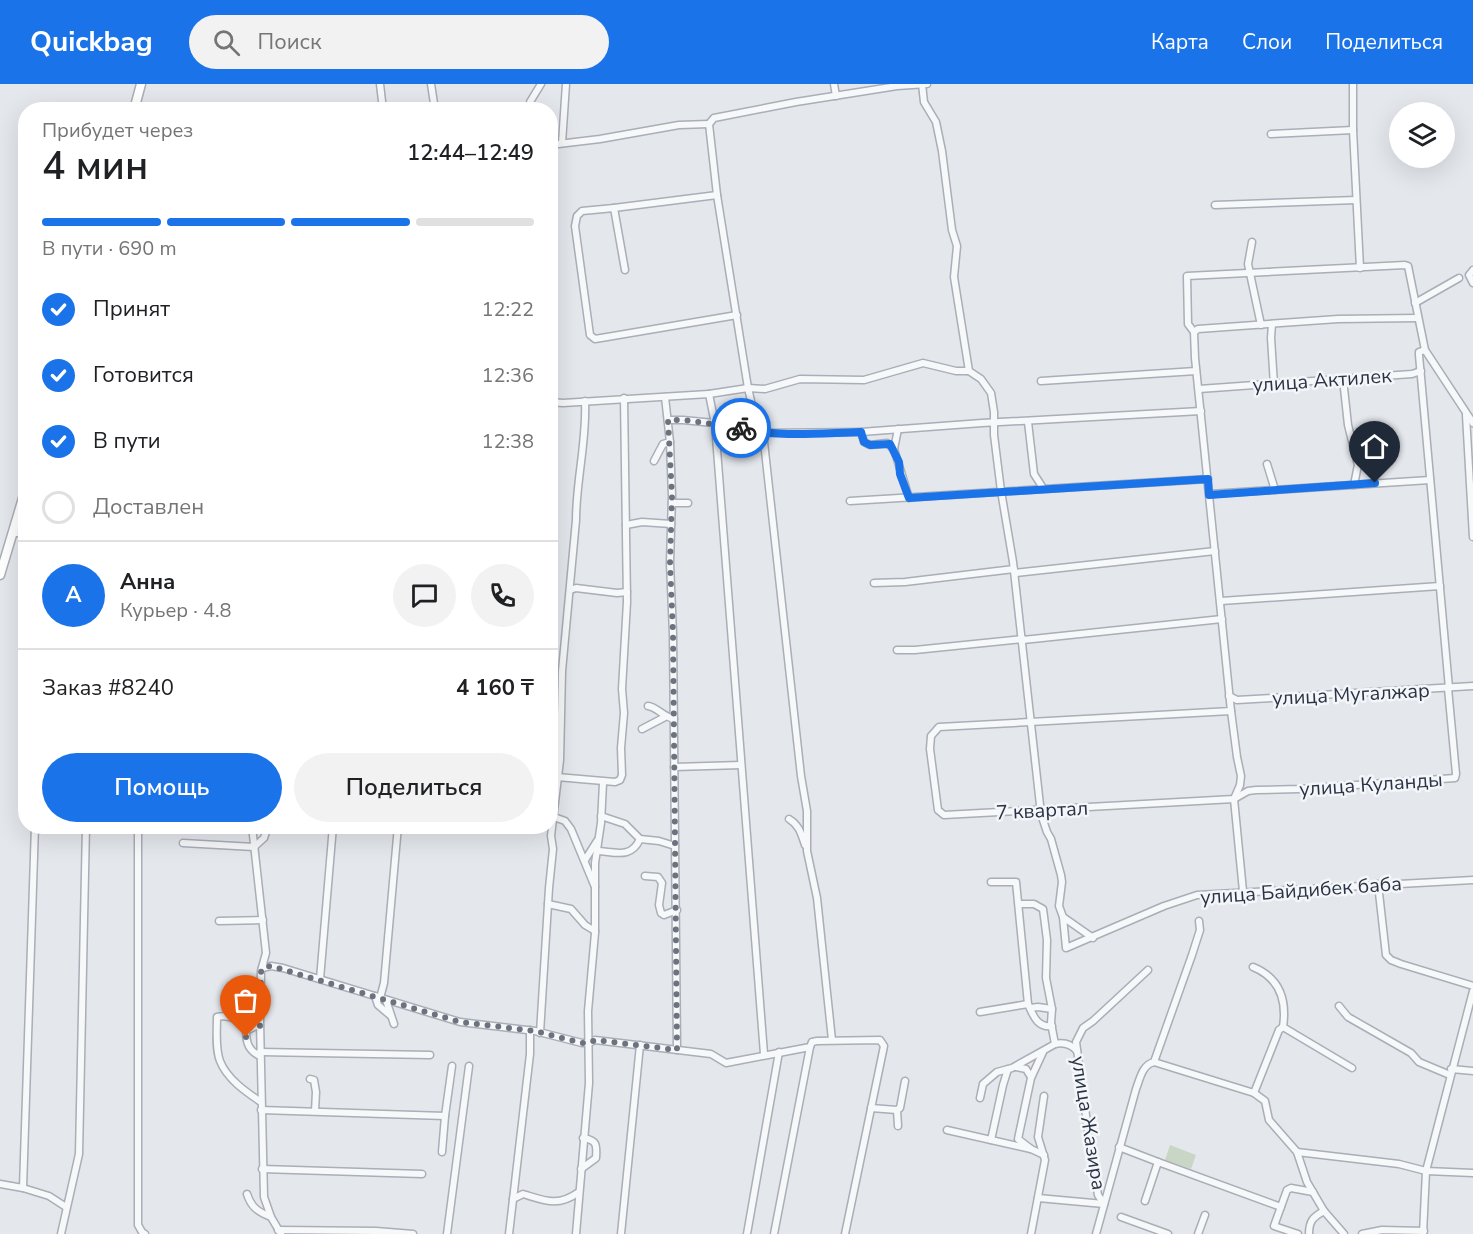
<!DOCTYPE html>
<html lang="ru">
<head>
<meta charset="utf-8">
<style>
  :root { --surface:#fff; --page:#f2f2f2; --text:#202124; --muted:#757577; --line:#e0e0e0; --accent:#1a73e8 }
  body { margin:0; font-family:"Nunito Sans",sans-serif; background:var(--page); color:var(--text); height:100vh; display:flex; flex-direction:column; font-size:22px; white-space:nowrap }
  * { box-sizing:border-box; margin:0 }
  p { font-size:20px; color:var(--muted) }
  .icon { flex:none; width:33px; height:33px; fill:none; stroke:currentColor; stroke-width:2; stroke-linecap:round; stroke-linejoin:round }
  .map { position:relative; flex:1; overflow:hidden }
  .side { position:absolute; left:18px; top:18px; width:540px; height:732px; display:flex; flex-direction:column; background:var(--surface); border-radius:24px; box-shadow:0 6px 24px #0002 }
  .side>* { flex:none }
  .fabs { position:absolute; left:1389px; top:18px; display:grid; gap:12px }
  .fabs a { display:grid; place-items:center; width:66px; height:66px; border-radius:50%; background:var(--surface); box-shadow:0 6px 24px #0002; font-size:30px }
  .pin { position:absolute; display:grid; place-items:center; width:51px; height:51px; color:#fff; margin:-62px -26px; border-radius:50% 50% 50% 0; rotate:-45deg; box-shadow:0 0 6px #0007 }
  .pin .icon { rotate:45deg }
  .courier { position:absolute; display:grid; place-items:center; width:60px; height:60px; margin:-30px; border:4px solid #1a73e8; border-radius:50%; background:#fff; color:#222; box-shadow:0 2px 8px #0007 }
  .headline em { font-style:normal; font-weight:600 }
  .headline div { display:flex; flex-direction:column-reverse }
  .headline { display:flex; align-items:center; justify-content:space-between; height:102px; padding:0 24px }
  h1 { font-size:39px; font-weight:600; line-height:45px }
  .bar { display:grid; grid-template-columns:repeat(4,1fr); gap:9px 6px; align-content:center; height:72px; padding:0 24px }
  .bar i { height:8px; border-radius:4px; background:var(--line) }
  .bar .selected { background:var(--accent) }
  .bar p { grid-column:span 4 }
  .line { display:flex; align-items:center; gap:15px; padding:0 24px; border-top:2px solid var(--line) }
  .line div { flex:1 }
  .round { display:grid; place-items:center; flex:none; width:63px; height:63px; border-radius:32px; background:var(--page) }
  ol { padding:0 24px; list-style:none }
  li { display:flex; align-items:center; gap:18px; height:66px }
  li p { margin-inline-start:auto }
  li .icon { padding:6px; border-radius:50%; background:var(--accent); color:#fff; stroke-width:4 }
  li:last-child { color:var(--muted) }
  li i { width:33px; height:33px; border:3px solid var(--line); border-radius:50% }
  .cta { display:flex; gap:12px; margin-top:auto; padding:12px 24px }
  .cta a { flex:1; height:69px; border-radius:36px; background:var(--accent); color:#fff; font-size:24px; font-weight:600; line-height:69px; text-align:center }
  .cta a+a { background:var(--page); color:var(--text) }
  header { display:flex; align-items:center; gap:36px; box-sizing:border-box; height:84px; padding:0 30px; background:var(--accent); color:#fff }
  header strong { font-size:28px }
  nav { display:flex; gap:33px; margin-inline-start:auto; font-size:21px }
  .search { width:420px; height:54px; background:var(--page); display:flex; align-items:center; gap:15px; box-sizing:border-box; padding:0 21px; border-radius:33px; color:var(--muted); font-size:22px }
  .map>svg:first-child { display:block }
  .park { fill:#c9d6c5 }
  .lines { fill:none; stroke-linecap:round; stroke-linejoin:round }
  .minor-casing { stroke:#a9aeb7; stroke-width:9 }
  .secondary-casing { stroke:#a9aeb7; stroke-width:11 }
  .minor { stroke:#f7f8fa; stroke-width:6 }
  .secondary { stroke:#fff; stroke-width:8 }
  .done { stroke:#6c737f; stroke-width:6; stroke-dasharray:0 10.8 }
  .route { stroke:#1a73e8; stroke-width:8 }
  .labels { text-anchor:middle; stroke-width:5; stroke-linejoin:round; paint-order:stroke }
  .street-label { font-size:20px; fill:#2b3445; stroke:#f4f6f9 }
</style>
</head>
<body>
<header>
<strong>Quickbag</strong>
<div class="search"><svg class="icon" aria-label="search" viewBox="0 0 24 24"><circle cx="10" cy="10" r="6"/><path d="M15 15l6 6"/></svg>Поиск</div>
<nav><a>Карта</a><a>Слои</a><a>Поделиться</a></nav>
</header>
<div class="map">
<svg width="1473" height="1150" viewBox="0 0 1473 1150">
  <rect width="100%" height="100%" fill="#e4e7ec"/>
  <path class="park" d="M1170,1061L1196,1071L1191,1085L1165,1076Z"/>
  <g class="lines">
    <defs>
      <g id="minor">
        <path d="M380,0L383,26"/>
        <path d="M431,0L435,26"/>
        <path d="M834,0L836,12"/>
        <path d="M922,0L924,18L936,38L942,67L952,146L957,162L954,193L969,287L981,295L991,309L994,328V351L1001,407L1013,478L1041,730L1047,748L1051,755L1061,791L1062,798L1059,822L1063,833L1066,864L1164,822L1197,811L1473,796"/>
        <path d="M1353,0V46L1360,184"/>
        <path d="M530,26V18L541,0"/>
        <path d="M1271,50L1353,46"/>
        <path d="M562,59L566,0"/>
        <path d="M550,61L600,55L679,41L709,40"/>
        <path d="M1215,121L1356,116"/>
        <path d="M614,124L582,127L577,132L575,142L590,251L595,255L607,253L737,231"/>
        <path d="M1252,158L1248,180L1261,241"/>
        <path d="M625,186L614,124L717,111"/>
        <path d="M1473,186L1469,191L1473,199"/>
        <path d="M1415,219L1459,194"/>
        <path d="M1272,240L1271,254L1274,301"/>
        <path d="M1194,248L1198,245L1338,235L1418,234"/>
        <path d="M1425,266L1419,268V271L1449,604"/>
        <path d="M1343,295L1348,341L1358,381L1354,401"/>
        <path d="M1041,297L1196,287"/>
        <path d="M1199,305L1412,290L1421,287"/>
        <path d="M709,310L748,304L765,305L800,295L864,296L923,279L956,287H969"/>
        <path d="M665,313L670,358L672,412L670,479L673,550L677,966"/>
        <path d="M550,318L563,319L709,310L715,340L764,970"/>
        <path d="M1466,331L1473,453"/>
        <path d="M668,336H683L724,340L763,349L861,348"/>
        <path d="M1028,338L1034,390L1043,404"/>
        <path d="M894,365L898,345"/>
        <path d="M654,377L663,360L670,358"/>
        <path d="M1267,380L1275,406"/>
        <path d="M1210,410L1430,396"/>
        <path d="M909,414L894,365L887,359L870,361L864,358L861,348L982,339L1201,327"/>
        <path d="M850,417L1208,395"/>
        <path d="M672,419H688"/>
        <path d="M626,441L642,438L671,440"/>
        <path d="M13,449H26"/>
        <path d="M1015,489L1215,467"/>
        <path d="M874,499L905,498L1014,485"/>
        <path d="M570,506L576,504L617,509L627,508"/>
        <path d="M1221,517L1440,502"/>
        <path d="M1023,556L1222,535"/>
        <path d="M897,566H915L1023,555"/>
        <path d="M1448,604L1456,690L1455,694L1299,705L1256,706L1248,707L1234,715L944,731L938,726L930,665L931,652L939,643L1231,627L1195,274L1194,248L1188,240L1187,192L1405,181L1408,182L1425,266L1473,339"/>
        <path d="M1229,612L1237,616L1473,602"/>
        <path d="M648,622C657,623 662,632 674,635"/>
        <path d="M1231,627L1237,673L1241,692L1240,701L1234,715L1243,807"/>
        <path d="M642,645L665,633"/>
        <path d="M674,683L741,681"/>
        <path d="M557,693L615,698L620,696L622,691L621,664L624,629L622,605L627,518L624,314"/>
        <path d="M601,732L625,740L640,755L659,757L675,762"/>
        <path d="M554,733L565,737L571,745L595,803"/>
        <path d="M789,735C799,741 801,749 805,761"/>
        <path d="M138,742V1141L142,1148L145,1150"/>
        <path d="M252,742L266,869L261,887L260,938L264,1113L271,1133L281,1150"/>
        <path d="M183,759L254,763L264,754L268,742"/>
        <path d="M597,767C616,768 631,775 640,755"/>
        <path d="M585,776L597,757"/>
        <path d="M645,792L658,793L662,799L659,821L661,829L664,831L677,826"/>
        <path d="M991,798H1016L1028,920C1033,931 1037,944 1052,942"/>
        <path d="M1378,800L1386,871L1391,876L1401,880L1473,902"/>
        <path d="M548,820L571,825L585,841L595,847"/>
        <path d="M1019,820H1034L1043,825L1047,856L1046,894L1052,925L1051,939L1055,960"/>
        <path d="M1063,833L1093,854"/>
        <path d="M219,837L263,836"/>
        <path d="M1253,883C1280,894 1287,916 1283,943"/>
        <path d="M262,884L271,882L283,884L460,938L535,947L582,959H589L595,956L711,970L726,979L810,963L812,958L817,957L880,956L884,962L845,1150"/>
        <path d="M320,895L333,742"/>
        <path d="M375,912L378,921L391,932"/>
        <path d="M380,914L384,899L398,742"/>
        <path d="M386,916L394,940"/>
        <path d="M1339,922L1348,933L1411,969L1419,978L1450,991"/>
        <path d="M1030,924L1038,923L1052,925"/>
        <path d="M980,928L1028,920"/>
        <path d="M260,942C243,944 235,929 217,933C217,946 215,964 220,977C227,995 246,1008 261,1018"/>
        <path d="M254,943L246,947C246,959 249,967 260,972"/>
        <path d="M540,949L549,804L553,765L551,752L560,676L562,587L576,436C576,396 587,357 585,317"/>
        <path d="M832,956L817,814L807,767V727L801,692L763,349L754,330L748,304L717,111L709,40L714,34L796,18L897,2L927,0"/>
        <path d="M260,968L430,971"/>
        <path d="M1154,978L1192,871L1200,846L1199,837"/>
        <path d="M1016,983L1026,985L1031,993"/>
        <path d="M1451,985L1473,987"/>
        <path d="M310,995L314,996L316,1008L315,1027"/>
        <path d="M1254,1009L1279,946L1283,943L1352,984"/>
        <path d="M980,1014L983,1000L997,988L1012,984L1055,960C1064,958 1071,960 1077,967"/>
        <path d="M871,1024L897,1026L900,1024L905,997"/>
        <path d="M261,1026L445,1032L452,982"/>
        <path d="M897,1026L898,1042"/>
        <path d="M947,1046L1031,1065L1044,1071"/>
        <path d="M991,1056L1003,1001L1008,985"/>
        <path d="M1119,1063L1158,1078L1145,1117"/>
        <path d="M1031,1065L1018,1055L1031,994L1043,968"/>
        <path d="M442,1068L445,1032"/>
        <path d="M1297,1068L1399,1080L1426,1087L1473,1089"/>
        <path d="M1158,1078L1281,1123"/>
        <path d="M262,1085L422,1090"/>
        <path d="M581,1085L596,1074C597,1061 597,1056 583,1054"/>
        <path d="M0,1100L23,1104L49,1112L66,1123"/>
        <path d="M23,1104L35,742"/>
        <path d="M247,1110C251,1123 258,1128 271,1133"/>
        <path d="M1038,1114L1104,1120"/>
        <path d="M513,1115L523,1110C546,1117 558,1123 579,1108"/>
        <path d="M1104,1120L1098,1111L1090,1061L1076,958L1083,944L1093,937L1148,886"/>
        <path d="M1121,1133L1168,1150"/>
        <path d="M278,1146L376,1147L413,1150"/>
        <path d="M61,1150L79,1070L86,742"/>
        <path d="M447,1150L469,982"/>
        <path d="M509,1150L530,970V946"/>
        <path d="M576,1150L589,999L588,927L595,849V779L601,739L603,699"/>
        <path d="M621,1150L640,961"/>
        <path d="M747,1150L779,968"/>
        <path d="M774,1150L810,963"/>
        <path d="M1031,1150L1045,1076L1038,1053L1044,1012"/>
        <path d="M1096,1150L1136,1005C1140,995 1142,981 1154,978L1254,1009L1265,1017L1269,1036L1297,1068L1307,1098L1324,1127L1344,1150"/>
        <path d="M1198,1150L1205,1131"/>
        <path d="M1298,1150L1274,1142L1287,1106L1291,1104L1313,1108"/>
        <path d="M1309,1150C1309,1137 1313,1133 1324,1127"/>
        <path d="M1362,1150L1382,1146L1424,1147"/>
        <path d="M1423,1150L1426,1087L1473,907"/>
      </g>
      <g id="secondary">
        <path d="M134,26L141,0"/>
        <path d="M0,491L26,404"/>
      </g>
    </defs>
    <use href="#minor" class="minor-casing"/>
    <use href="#secondary" class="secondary-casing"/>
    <use href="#minor" class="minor"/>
    <use href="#secondary" class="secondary"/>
  </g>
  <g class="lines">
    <path class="done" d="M246,953V947L249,944L260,942L261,888L264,883L271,882L460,938L535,947L582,959H589L595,956L677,966L673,550L670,479L672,412L668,336H683L741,344"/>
    <path class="route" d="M741,344C780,354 821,349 861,348L864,358L870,361L890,360L899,378L900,390L909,414L1208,395L1209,411L1375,399"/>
  </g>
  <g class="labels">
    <g class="street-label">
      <text transform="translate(1322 296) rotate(-4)" y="7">улица Актилек</text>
      <text transform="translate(1351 610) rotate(-3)" y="7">улица Мугалжар</text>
      <text transform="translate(1371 700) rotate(-4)" y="7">улица Куланды</text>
      <text transform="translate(1042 726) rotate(-3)" y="7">7 квартал</text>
      <text transform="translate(1301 806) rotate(-4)" y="7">улица Байдибек баба</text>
      <text transform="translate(1089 1039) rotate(81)" y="7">улица Жазира</text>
    </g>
  </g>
</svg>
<div class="fabs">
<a><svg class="icon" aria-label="layers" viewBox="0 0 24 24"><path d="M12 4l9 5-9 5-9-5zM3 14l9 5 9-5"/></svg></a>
</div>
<div class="pin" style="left:246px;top:953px;background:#ea580c"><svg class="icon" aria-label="bag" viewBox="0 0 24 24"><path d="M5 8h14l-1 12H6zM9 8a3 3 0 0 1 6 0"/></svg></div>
<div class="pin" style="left:1375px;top:399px;background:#1f2937"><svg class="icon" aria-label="home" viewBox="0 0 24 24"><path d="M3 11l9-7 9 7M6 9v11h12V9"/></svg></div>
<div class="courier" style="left:741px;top:344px"><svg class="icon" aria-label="bike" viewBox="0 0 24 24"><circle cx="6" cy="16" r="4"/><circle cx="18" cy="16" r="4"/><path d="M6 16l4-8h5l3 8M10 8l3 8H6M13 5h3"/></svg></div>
<section class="side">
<div class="headline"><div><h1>4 мин</h1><p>Прибудет через</p></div><em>12:44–12:49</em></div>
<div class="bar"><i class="selected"></i><i class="selected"></i><i class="selected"></i><i></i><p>В пути · 690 m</p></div>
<ol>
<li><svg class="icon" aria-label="check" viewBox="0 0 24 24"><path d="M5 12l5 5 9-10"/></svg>Принят<p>12:22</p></li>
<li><svg class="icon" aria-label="check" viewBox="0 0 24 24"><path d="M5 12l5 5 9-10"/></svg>Готовится<p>12:36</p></li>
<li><svg class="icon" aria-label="check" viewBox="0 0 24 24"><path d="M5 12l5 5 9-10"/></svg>В пути<p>12:38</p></li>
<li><i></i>Доставлен</li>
</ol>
<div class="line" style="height:108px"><b class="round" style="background:var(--accent);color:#fff">А</b><div><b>Анна</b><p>Курьер · 4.8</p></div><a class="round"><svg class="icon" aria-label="chat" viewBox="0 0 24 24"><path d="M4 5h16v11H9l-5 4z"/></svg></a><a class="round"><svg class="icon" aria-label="phone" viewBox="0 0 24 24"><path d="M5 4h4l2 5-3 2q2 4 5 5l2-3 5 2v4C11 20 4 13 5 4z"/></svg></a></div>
<div class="line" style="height:78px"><div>Заказ #8240</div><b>4 160 ₸</b></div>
<div class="cta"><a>Помощь</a><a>Поделиться</a></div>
</section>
</div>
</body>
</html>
